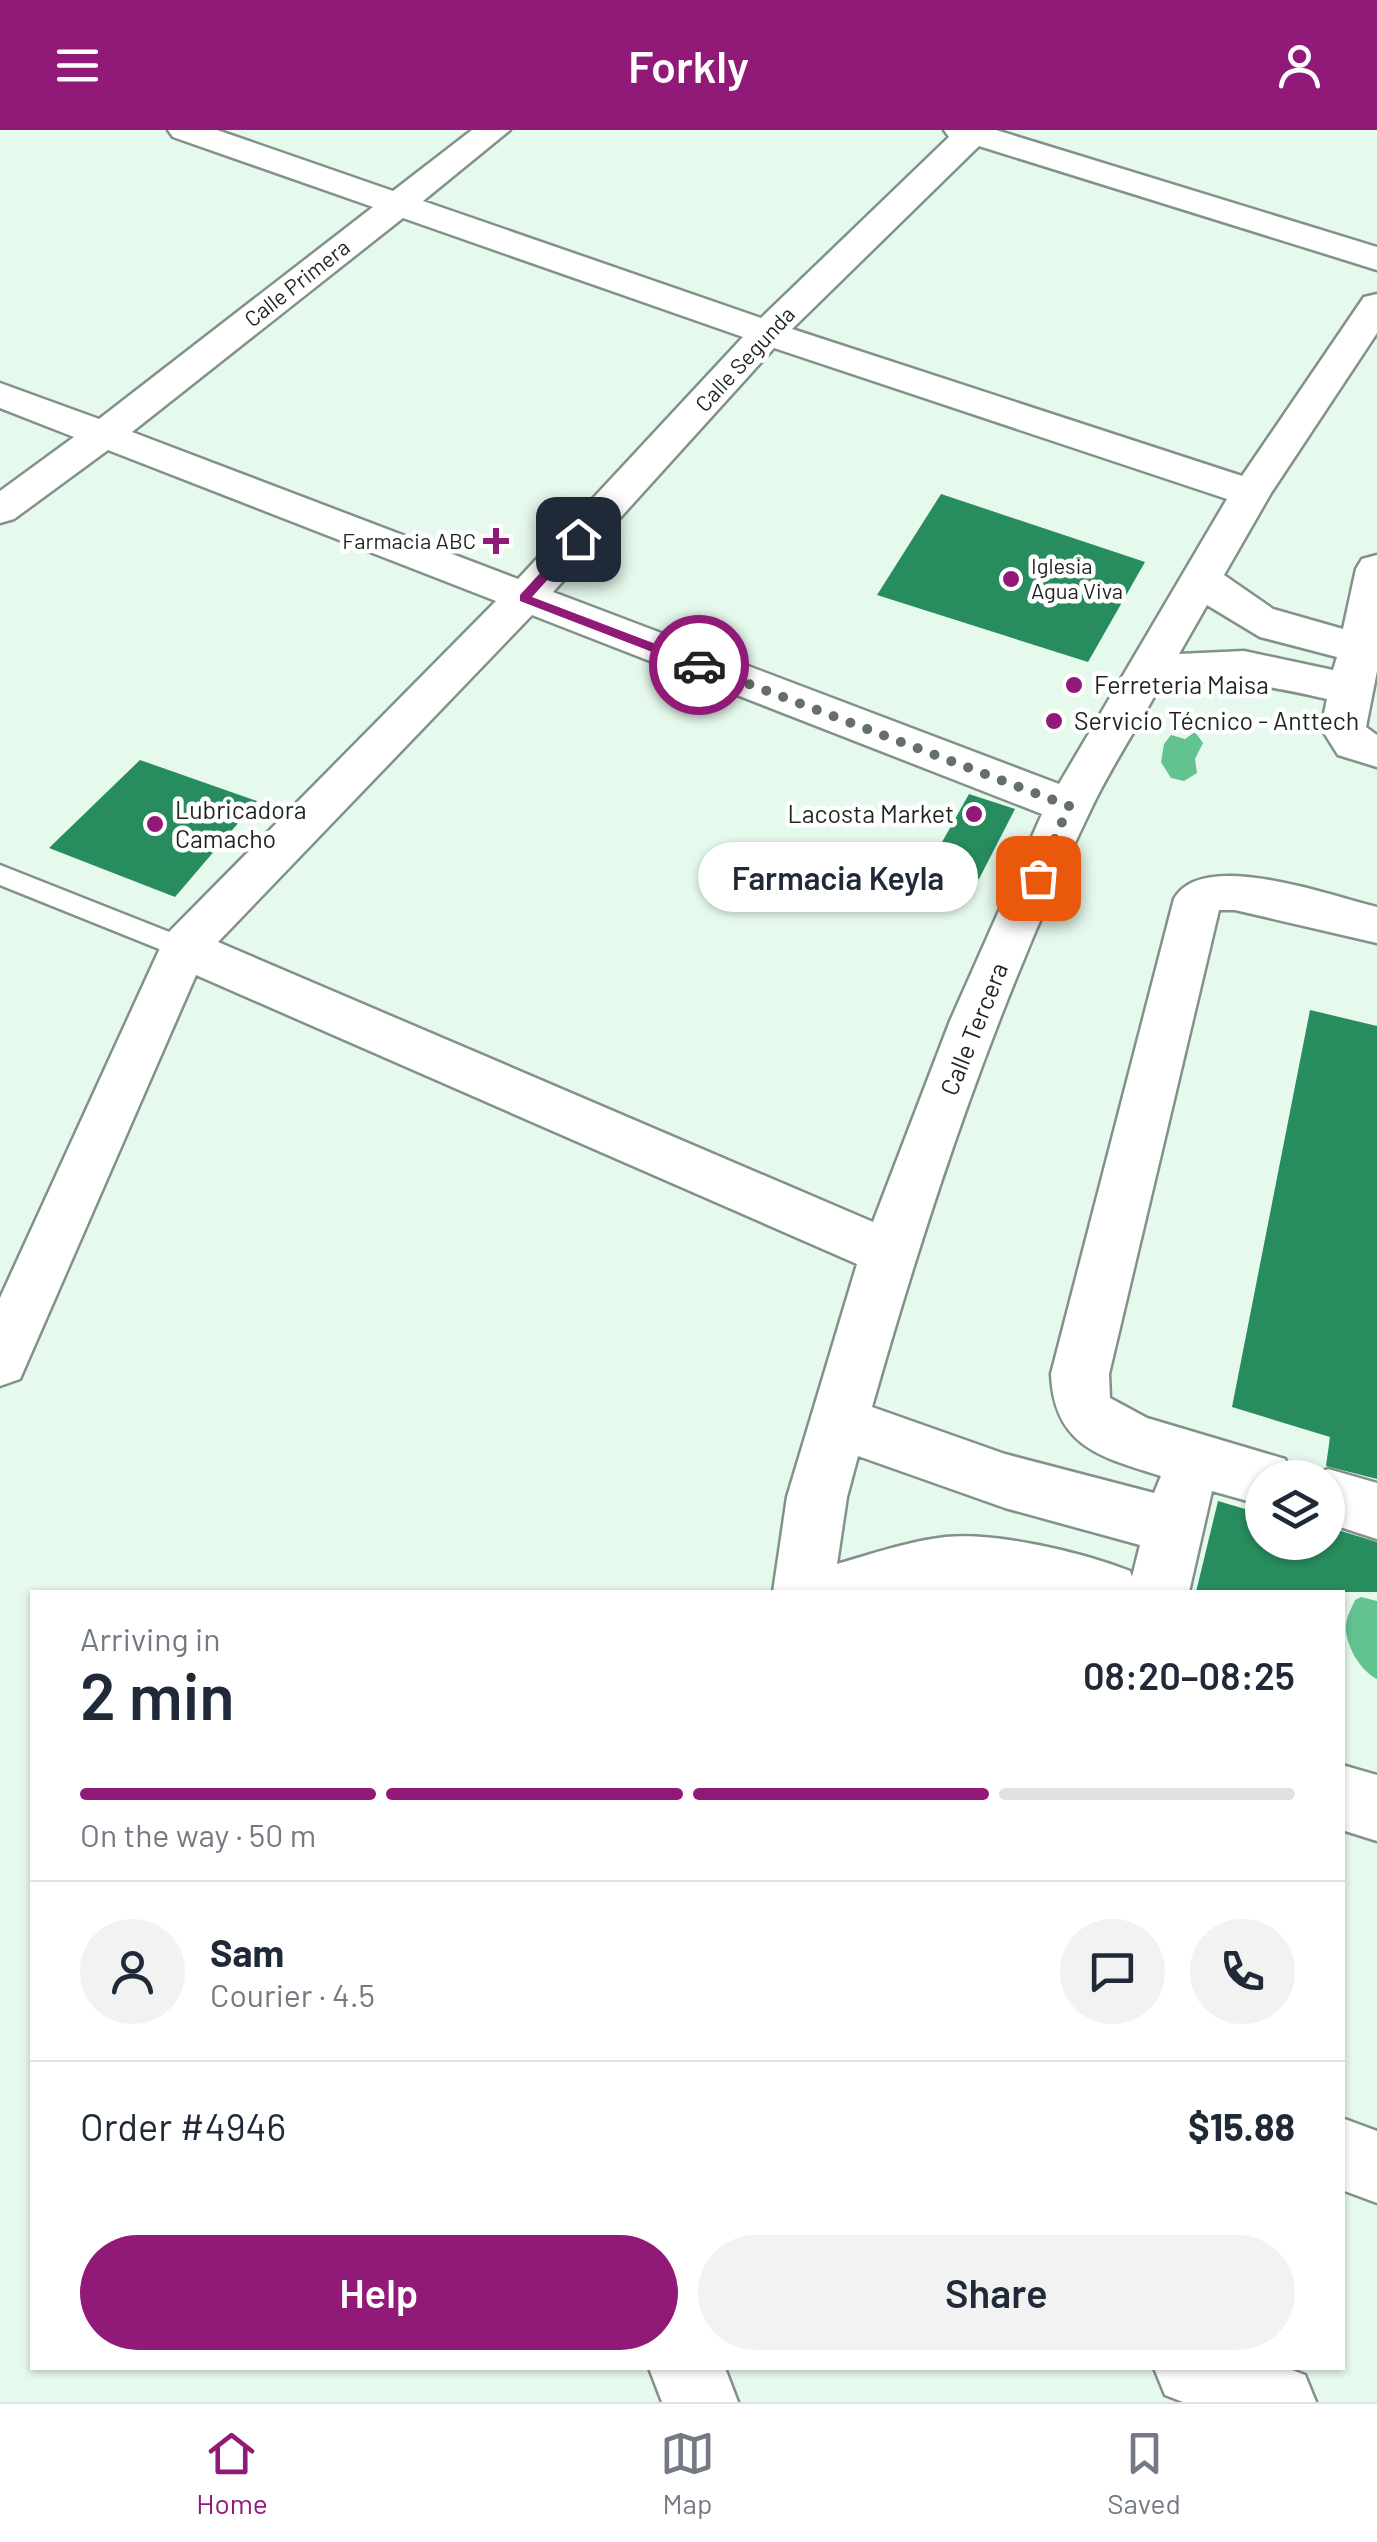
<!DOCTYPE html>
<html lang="en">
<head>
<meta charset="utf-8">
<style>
  :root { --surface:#fff; --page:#f2f2f3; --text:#1f2937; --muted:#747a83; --line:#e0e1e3; --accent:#911978 }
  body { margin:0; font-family:Barlow,sans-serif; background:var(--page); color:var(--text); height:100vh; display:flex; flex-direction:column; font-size:38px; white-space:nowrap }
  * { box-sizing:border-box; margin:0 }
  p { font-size:32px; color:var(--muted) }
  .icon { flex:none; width:55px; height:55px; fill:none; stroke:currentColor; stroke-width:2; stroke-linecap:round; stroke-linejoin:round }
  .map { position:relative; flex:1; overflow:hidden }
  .details { position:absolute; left:30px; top:1460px; width:1315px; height:780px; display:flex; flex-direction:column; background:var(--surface); border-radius:0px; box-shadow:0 2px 8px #0004 }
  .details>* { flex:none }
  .fabs { position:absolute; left:1245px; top:1330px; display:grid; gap:20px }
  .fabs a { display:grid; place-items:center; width:100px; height:100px; border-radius:50%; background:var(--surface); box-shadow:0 2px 8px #0004; font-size:50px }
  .pin { position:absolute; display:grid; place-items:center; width:85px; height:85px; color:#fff; margin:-42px; border-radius:20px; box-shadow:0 5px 15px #0006 }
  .courier { position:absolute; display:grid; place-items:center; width:100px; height:100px; margin:-50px; border:8px solid #911978; border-radius:50%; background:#fff; color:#222; box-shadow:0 2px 12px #0007 }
  .bubble { position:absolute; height:70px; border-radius:35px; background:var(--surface); box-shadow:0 2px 8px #0004; font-size:32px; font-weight:600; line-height:70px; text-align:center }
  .headline em { font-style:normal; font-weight:600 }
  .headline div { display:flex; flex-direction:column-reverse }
  .headline { display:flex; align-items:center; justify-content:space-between; height:170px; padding:0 50px }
  h1 { font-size:65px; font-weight:600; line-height:75px }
  .bar { display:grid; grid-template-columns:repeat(4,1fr); gap:15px 10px; align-content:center; height:120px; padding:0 50px }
  .bar i { height:12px; border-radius:8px; background:var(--line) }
  .bar .selected { background:var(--accent) }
  .bar p { grid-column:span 4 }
  .line { display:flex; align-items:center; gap:25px; padding:0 50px; border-top:2px solid var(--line) }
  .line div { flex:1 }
  .round { display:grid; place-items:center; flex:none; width:105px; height:105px; border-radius:52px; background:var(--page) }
  .primary-button { display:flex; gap:20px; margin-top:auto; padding:20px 50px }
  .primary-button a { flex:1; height:115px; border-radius:60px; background:var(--accent); color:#fff; font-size:40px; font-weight:600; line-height:115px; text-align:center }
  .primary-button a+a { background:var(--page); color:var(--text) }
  header { display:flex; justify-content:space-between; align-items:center; height:130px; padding:0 50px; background:var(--accent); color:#fff; font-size:45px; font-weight:600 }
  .dock { display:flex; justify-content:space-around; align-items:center; height:140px; border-top:2px solid var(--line); background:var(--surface); font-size:28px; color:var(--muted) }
  .dock a { display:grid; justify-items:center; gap:5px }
  .dock .selected { color:var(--accent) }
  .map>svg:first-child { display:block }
  .water { fill:#62c290 }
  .building { fill:#288d5e }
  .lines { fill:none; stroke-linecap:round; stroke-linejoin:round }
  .service-casing { stroke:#829288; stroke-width:5 }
  .minor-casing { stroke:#829288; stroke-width:5 }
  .service { fill:#fff; fill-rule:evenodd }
  .minor { fill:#fff; fill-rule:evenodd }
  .route { fill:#911978 }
  .done { stroke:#646f68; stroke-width:10; stroke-dasharray:0 18 }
  .poi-dot { fill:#911978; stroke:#fff; stroke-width:4 }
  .labels { text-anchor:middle; stroke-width:9; stroke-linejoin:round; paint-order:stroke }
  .far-street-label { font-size:22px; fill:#1e2521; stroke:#fff }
  .far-poi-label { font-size:22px; fill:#1e2521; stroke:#fff; text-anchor:end }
  .poi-label { font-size:25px; fill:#1e2521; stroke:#fff; text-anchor:start }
  .street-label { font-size:25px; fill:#1e2521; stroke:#fff }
</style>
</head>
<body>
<header><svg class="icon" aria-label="menu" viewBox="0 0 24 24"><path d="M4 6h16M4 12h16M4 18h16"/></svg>Forkly<svg class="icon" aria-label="person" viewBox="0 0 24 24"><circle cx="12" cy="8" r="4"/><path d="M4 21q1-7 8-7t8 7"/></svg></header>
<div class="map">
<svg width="1377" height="2272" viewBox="0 0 1377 2272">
  <rect width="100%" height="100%" fill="#e6f9ed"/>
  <g class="water">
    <path d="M1195,602L1203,613L1195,629L1197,643L1184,651L1171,648L1161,632L1164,614L1171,605L1185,609Z"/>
    <path d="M1361,1467L1377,1471V1549C1360,1541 1344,1513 1346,1494C1347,1486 1352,1477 1355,1470Z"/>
  </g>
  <g class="building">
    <path d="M941,364L1145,432L1088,532L877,465Z"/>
    <path d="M140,630L257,671L175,767L49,718Z"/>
    <path d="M969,664L1015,679L979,749L932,730Z"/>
    <path d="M1310,880L1377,896V1349L1326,1336L1330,1307L1232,1277Z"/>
    <path d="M1218,1371L1262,1384V1412H1328V1397L1377,1412V1462H1196Z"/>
  </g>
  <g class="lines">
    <defs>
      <path id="service" d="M0,735L192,811L196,818L192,825H174L0,755Z"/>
      <g id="minor">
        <path d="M168,0H217L393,61L472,0H510L423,71L761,188L949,7L944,0H996L1377,117V140L979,16L792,199L1242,346L1364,167L1377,164V203L1271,363L1224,445L1273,479L1343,499L1356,439L1362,429L1377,425V541L1366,597L1377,605V637L1338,625L1321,598L1327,569C1269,556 1218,545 1159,558C1137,598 1111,637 1092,677C999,868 930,1073 872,1277L1005,1324L1154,1363L1161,1346C1101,1327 1054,1317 1051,1244L1174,769C1202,718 1330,766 1377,777V813L1235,780H1219L1109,1244L1110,1268L1147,1288L1285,1329L1293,1348H1262V1375L1212,1361L1189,1462H773L787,1367L857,1134L196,845L20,1249L0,1256V1168L166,805L496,471L108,320L14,389L0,393V361L74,307L0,278V253L99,289L373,77L173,7ZM403,88L743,207L518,449L132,302ZM774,218L1227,369L1059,654L553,462ZM1207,475L1260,507L1337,527L1333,540L1244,521L1179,524ZM532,485L1042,684L950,891L873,1092L218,812ZM858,1326L1005,1378L1140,1415L1132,1447L1130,1441C1081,1422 997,1402 945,1407C910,1411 871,1424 837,1434L847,1367Z"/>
        <path d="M1328,1339L1377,1353V1409L1328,1393V1348H1307Z"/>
        <path d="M1342,1635L1377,1645V1711L1342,1700Z"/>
        <path d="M1342,1988L1377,2001V2073L1342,2060Z"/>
        <path d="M649,2238H725L738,2272H662Z"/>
        <path d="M1154,2238H1287L1305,2245L1316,2272H1183L1165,2265Z"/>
      </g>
    </defs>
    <use href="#service" class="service-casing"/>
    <use href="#minor" class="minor-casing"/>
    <use href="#service" class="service"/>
    <use href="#minor" class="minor"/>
  </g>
  <path class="route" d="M574,406L584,409L532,467L703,532V538H694L520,471V465Z"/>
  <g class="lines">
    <path class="done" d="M699,535L1069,676L1038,748"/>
  </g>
  <g class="poi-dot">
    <path d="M491 396h10v10h10v10h-10v10h-10v-10h-10v-10h10z"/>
    <circle cx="1011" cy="449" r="10"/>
    <circle cx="1074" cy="555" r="10"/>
    <circle cx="1054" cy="591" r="10"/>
    <circle cx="974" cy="684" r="10"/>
    <circle cx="155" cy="694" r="10"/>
  </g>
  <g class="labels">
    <g class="far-street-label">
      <text transform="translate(297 153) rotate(-38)" y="8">Calle Primera</text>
      <text transform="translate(745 229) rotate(-47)" y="8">Calle Segunda</text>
    </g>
    <g class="far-poi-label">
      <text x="476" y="419">Farmacia ABC</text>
      <text x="1031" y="444" text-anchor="start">Iglesia<tspan x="1031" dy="25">Agua Viva</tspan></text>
    </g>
    <g class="poi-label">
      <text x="1094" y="564">Ferreteria Maisa</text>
      <text x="1074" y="600">Servicio Técnico - Anttech</text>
      <text x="175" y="689">Lubricadora<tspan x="175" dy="29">Camacho</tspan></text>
      <text x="954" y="693" text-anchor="end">Lacosta Market</text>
    </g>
    <g class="street-label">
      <text transform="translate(974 899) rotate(-68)" y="9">Calle Tercera</text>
    </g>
  </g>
</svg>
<div class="fabs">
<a><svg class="icon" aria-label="layers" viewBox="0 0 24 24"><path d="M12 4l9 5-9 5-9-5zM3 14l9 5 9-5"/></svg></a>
</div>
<div class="pin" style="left:1038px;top:748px;background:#ea580c"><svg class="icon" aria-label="bag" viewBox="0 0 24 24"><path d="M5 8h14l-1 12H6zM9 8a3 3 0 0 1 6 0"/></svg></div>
<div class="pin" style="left:578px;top:409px;background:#1f2937"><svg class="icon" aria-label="home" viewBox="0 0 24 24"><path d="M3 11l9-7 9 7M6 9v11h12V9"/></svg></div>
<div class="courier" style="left:699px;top:535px"><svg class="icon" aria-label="car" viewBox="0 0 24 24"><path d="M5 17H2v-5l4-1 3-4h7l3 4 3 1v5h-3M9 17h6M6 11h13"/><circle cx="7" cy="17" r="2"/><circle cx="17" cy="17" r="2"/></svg></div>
<div class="bubble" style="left:698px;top:712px;width:280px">Farmacia Keyla</div>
<section class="details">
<div class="headline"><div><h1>2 min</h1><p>Arriving in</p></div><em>08:20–08:25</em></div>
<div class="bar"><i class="selected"></i><i class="selected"></i><i class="selected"></i><i></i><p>On the way · 50 m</p></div>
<div class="line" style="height:180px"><a class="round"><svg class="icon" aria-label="person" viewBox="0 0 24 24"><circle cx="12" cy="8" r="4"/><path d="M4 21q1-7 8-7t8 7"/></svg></a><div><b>Sam</b><p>Courier · 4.5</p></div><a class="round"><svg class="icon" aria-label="chat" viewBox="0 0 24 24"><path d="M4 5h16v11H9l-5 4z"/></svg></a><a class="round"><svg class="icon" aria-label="phone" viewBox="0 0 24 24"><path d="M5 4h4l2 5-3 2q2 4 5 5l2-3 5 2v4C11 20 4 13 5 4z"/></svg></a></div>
<div class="line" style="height:130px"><div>Order #4946</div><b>$15.88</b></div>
<div class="primary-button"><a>Help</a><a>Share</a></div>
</section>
</div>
<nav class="dock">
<a class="selected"><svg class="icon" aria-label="home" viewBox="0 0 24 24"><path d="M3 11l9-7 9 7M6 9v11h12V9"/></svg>Home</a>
<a><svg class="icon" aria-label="map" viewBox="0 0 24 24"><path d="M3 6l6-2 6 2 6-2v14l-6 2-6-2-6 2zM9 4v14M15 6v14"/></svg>Map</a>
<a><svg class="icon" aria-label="saved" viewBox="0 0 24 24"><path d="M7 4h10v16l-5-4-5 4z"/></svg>Saved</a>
</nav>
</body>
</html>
